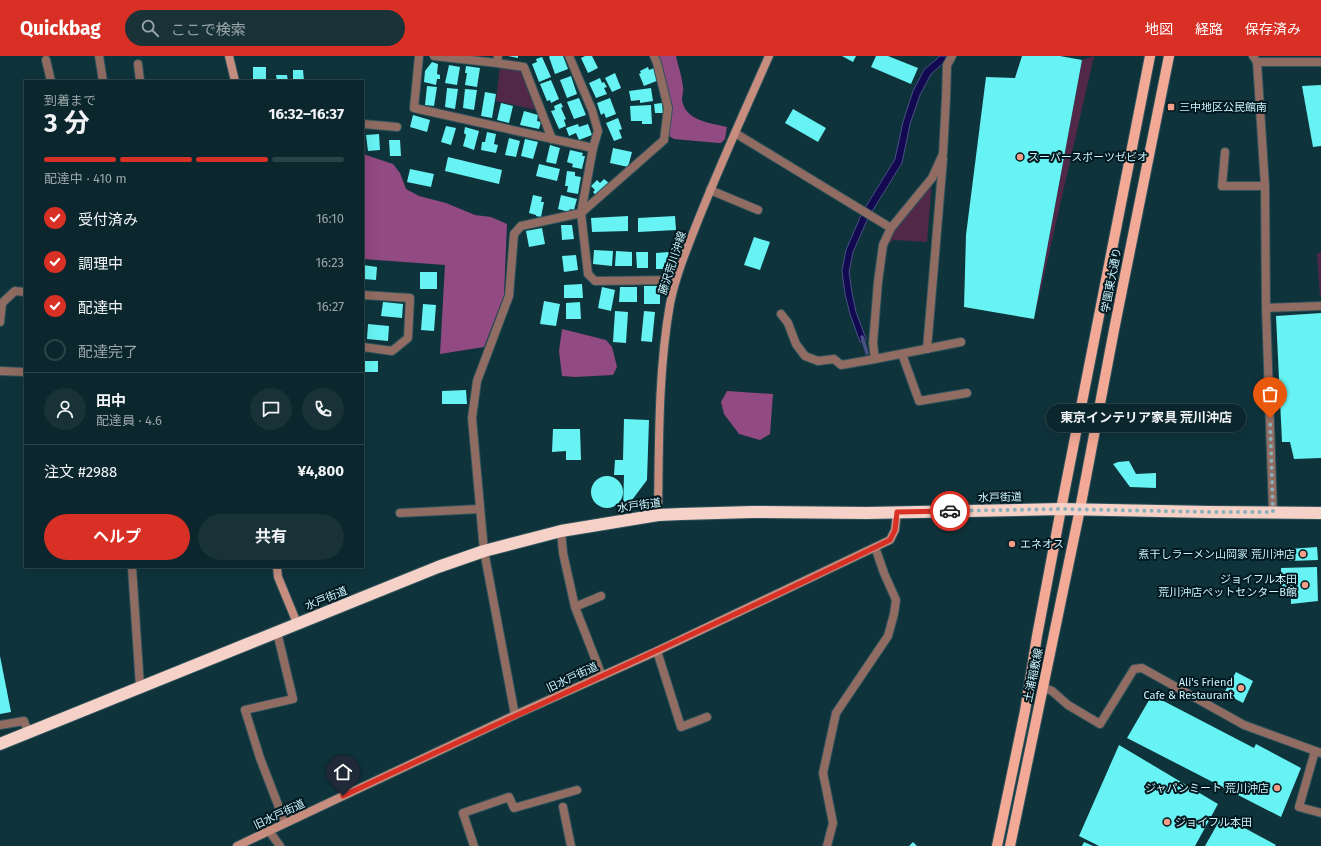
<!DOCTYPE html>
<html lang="ja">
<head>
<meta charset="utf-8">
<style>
  :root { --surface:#0b262c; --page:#193238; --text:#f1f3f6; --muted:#9aa5a9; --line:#2b4348; --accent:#d93025 }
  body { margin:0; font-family:"Fira Sans","Noto Sans JP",sans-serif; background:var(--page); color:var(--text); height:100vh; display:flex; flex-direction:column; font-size:15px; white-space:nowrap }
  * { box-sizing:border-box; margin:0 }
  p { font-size:13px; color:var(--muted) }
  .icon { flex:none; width:22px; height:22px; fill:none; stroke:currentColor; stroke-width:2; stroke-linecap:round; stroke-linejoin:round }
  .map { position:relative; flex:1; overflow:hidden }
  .side { position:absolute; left:24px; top:24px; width:340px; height:488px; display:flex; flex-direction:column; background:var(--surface); border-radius:0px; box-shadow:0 4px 16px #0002,0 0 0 1px var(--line) }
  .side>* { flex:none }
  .pin { position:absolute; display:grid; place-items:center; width:34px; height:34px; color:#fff; margin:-41px -17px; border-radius:50% 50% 50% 0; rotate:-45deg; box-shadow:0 0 4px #0007 }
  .pin .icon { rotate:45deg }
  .courier { position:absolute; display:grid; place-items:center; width:40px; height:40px; margin:-20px; border:3px solid #d93025; border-radius:50%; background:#fff; color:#222; box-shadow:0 1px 5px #0007 }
  .bubble { position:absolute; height:28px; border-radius:14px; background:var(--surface); box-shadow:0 4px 16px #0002,0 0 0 1px var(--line); font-size:13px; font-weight:700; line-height:28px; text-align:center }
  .headline em { font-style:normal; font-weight:700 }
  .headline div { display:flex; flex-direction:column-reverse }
  .headline { display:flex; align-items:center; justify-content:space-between; height:68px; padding:0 20px }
  h1 { font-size:26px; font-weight:700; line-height:30px }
  .bar { display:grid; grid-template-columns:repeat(4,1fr); gap:6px 4px; align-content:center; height:48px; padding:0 20px }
  .bar i { height:5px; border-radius:3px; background:var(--line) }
  .bar .current { background:var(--accent) }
  .bar p { grid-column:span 4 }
  .line { display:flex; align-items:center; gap:10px; padding:0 20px; border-top:1px solid var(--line) }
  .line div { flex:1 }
  .round { display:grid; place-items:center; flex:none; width:42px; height:42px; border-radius:21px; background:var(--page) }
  ol { padding:0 20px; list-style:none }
  li { display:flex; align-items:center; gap:12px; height:44px }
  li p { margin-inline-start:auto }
  li .icon { padding:4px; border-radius:50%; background:var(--accent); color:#fff; stroke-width:4 }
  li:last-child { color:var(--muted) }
  li i { width:22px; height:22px; border:2px solid var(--line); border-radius:50% }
  .button { display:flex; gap:8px; margin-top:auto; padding:8px 20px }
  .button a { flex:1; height:46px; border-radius:24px; background:var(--accent); color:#fff; font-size:16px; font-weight:700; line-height:46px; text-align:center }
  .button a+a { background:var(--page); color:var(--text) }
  header { display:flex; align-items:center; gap:24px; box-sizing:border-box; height:56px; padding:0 20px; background:var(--accent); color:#fff }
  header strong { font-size:19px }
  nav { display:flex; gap:22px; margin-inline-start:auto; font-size:14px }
  .search { width:280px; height:36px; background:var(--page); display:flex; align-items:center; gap:10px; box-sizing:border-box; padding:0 14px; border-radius:22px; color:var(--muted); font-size:15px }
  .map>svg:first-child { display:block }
  .green { fill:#522848 }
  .forest { fill:#924a82 }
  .water { fill:#120951; stroke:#4a5085 }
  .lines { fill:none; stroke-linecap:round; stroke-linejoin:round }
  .stream { stroke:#4a5085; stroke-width:3.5 }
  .building { fill:#67f2f3 }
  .street-casing { stroke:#2d525a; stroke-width:10 }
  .secondary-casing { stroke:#2d525a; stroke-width:10 }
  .primary-casing { stroke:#2d525a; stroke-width:12 }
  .highway-casing { stroke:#2d525a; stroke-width:14 }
  .street { stroke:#906c62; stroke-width:8 }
  .secondary { stroke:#c78e7f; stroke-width:8 }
  .primary { stroke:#f2a995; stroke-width:10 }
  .highway { stroke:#f5d1c7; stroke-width:12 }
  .done { stroke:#8ab0ba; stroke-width:4; stroke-dasharray:0 7.2 }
  .route { stroke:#d93025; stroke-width:5 }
  .poi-dot { fill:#f49e87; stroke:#02191f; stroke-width:1.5 }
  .labels { text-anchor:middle; stroke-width:4; stroke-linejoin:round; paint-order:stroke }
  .poi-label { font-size:11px; fill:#cdf4ff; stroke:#02191f; text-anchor:start }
  .street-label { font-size:11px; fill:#cdf4ff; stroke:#02191f }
</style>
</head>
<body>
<header>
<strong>Quickbag</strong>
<div class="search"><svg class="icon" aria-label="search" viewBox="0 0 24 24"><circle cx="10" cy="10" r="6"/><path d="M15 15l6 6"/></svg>ここで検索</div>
<nav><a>地図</a><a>経路</a><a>保存済み</a></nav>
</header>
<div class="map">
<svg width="1321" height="790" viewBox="0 0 1321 790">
  <rect width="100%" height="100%" fill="#0f333b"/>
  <g class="green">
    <path d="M1094,0L1034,263L1082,4Z"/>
    <path d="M500,11L521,15L537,54L496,45Z"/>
    <path d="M932,125L927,186L894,184L886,189L894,174Z"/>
    <path d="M1317,197H1321V240H1320Z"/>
  </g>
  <g class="forest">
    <path d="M656,0H676C678,10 682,20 683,31C684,35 682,39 682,43C684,65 711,67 727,71L725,83L721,87H718L674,83L669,80L670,64Z"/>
    <path d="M363,98L393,108L400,117L406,133L419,140L446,147L475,159L491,161L507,168L504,239L484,291L440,298L445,209L363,203Z"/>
    <path d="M562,273L606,284L612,291L617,311L613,319L575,321L562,320L559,295Z"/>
    <path d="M727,335L773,338L770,378L760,384L739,378L724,358L721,346Z"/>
  </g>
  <path class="water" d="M940,0H949L946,5L931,18L920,39L910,68L902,107L868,162L853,196L849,216L852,237L856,256L866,283L860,286L850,258L845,238L842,215L846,194L862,157L895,103L903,66L913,35L924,14Z"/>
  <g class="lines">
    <path class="stream" d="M862,281L867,297"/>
  </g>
  <g class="building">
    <path d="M508,0H518V2Z"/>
    <path d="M550,0H563L568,13L555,18L549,1Z"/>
    <path d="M585,0H592L598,12L588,17L581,2Z"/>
    <path d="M842,0H856L853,6Z"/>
    <path d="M876,0H888L918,12L911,28L871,11Z"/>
    <path d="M1022,0H1060L1082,4L1034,263L964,251L966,179L986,21L1015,22Z"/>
    <path d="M542,1L551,21L539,26L532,8L537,6L536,3Z"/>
    <path d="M432,6L438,8L437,18L440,19V23H437L436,29L424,26L425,15Z"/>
    <path d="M449,9L460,11L457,29L445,27Z"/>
    <path d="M466,10L480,12L477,31L465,29L467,17H465Z"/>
    <rect x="253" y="11" width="13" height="14"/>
    <path d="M648,11L649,14L654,12L659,24L644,30L639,18L641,17L640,15Z"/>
    <path d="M293,14H303L304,25H293Z"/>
    <path d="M615,17L621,32L612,36L605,22Z"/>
    <path d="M276,19H287L288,25H277Z"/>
    <path d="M571,20L577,38L567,42L560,24Z"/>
    <path d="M600,22L602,27L604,26L607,31L604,32L607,38L596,42L589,27Z"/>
    <path d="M551,24L559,43L551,47L550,44L547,45L540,28Z"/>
    <path d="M1321,29V90L1313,91L1302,30Z"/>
    <path d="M427,30L437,31L434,50L425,49Z"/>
    <path d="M447,32L458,33L455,53L445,51Z"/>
    <path d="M651,32L653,45L640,47V44L631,45L629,35Z"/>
    <path d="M465,33L477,34L474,54L463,52Z"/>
    <path d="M485,36L496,38L492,62L481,60Z"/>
    <path d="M579,42L586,59L574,63L567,46Z"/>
    <path d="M610,42L616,58L606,62L604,57L601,59L597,47Z"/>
    <path d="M501,47L513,50L509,67L497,64Z"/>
    <path d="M561,47L563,51L561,52L566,63L564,64L566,70L559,73L551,55L555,54L554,50Z"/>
    <path d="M662,47L663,57H655L654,48Z"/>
    <path d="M651,49L652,68H642V65H631L630,50Z"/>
    <path d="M793,53L826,72L818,86L785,67Z"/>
    <path d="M524,55L538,59L537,65L541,66L539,73L520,69Z"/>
    <path d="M413,59L430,64L427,76L410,71Z"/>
    <path d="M618,62L622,73L619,74L622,82L614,85L606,67Z"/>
    <path d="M578,68L579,71L588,68L592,79L579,84L576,77L569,80L566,72Z"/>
    <path d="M446,70L456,72L451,89L441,86Z"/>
    <path d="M465,71L479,75L474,94L463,90L466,79L464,77Z"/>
    <path d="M487,76L496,78L494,88L498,89L496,97L481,94L482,86H485Z"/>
    <path d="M379,78L380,94L368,95L366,79Z"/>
    <path d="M509,82L520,85L516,101L505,99Z"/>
    <path d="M525,83L538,86L533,103L521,100Z"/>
    <path d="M389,84H400L401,100H390Z"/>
    <path d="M550,89L560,92L556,108L546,106Z"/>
    <path d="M613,92L632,96L628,111L610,107Z"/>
    <path d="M570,94L583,97L582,100H585L582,113L572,111L573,108L567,106Z"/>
    <path d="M448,101L502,114L499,128L445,115Z"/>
    <path d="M539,108L560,113L557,125L536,120Z"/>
    <path d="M410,113L434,118L431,131L407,126Z"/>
    <path d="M567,115L575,116V120L581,121L578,138L567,136L568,130H565Z"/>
    <path d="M604,123L610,128L597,141L593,136L595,134L591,130L597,124L600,127Z"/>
    <path d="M533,139L542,141L541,146H544L541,161L536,160V159L529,157Z"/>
    <path d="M561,139L577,143L574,154L570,153L569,156L558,153Z"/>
    <path d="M628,160V175L592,176L591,162Z"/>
    <path d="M675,160L676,174L638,176V162Z"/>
    <path d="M561,169H572L574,183L562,184Z"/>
    <path d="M542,172L545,188L529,191L526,175Z"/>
    <path d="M754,181L770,186L760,214L744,209Z"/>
    <path d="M594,194L613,195L612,210L593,208Z"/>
    <path d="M616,195L632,196V210H615Z"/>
    <path d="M636,196H648V212H637Z"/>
    <path d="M669,196V213H656V197Z"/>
    <path d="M576,199L578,214L564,216L562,200Z"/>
    <path d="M363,209L377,211L376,224L363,223Z"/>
    <rect x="420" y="216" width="17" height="17"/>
    <path d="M582,228L583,242H564V229Z"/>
    <rect x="644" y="230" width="16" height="18"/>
    <path d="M602,231L615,234L611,255L598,252Z"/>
    <path d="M620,231H637V246H619Z"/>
    <path d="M544,245L560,248L556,270L540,268Z"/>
    <path d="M383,246L403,248L402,262L381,260Z"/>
    <path d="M580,246L581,263H566V247Z"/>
    <path d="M423,248L436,249L434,275L421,274Z"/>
    <path d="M615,255L628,256L626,287L613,286Z"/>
    <path d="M644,255L655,256L652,286L641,285Z"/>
    <path d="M1321,257V402L1294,403L1290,386H1282L1276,260Z"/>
    <path d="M368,268L389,270L388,285L367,283Z"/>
    <rect x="363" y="305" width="15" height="11"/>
    <path d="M466,334L467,348H442V335Z"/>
    <path d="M624,363L649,364L647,424L623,456L624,419H614L615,404H623Z"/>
    <path d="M553,373H580L581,404H566V395L552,396Z"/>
    <path d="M1129,405L1136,418L1156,417V432L1130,431L1113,408L1118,406Z"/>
    <circle cx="607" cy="436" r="16"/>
    <path d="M1317,491L1318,504L1289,505V493Z"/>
    <path d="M1317,511L1318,545L1291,548V532L1281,533V512Z"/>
    <path d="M0,600L11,656L0,658Z"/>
    <path d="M1236,616L1253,625L1243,647L1224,637Z"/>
    <path d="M1152,639L1254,692L1256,688L1301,712L1281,761L1127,682Z"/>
    <path d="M1119,689L1218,748L1195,790H1099L1079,780Z"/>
    <path d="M1222,760L1276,789L1275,790H1205Z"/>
    <path d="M913,786L917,790H909Z"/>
    <path d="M1084,786L1093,790H1082Z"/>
  </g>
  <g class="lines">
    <defs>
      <g id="street">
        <path d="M99,0L103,25"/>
        <path d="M419,0L414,52L593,92"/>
        <path d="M434,0L497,7L498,0"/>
        <path d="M654,0L657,7L668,52L664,84L581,157L588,218L595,225L676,224"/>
        <path d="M952,0L947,9L946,42L943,98L932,122L891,172L883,189L878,226L873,287L875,303L961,286"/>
        <path d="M1253,0L1257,6H1321"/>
        <path d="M46,4L51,25"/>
        <path d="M1257,6L1265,130L1266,252L1273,456"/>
        <path d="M497,7L524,11L552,83"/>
        <path d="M138,8L140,25"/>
        <path d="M363,68L397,71"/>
        <path d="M735,77L891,172"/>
        <path d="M1225,96L1222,130H1265"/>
        <path d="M710,134L758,154"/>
        <path d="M363,239L410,242L408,282L392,295L363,291"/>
        <path d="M1266,252L1321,250"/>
        <path d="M781,258L788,267L796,288L805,300L818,305L834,303L841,309L875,303"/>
        <path d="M0,266L2,247L15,235L25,236"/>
        <path d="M927,293L943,103"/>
        <path d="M902,298L919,345L967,337"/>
        <path d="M0,315L25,316"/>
        <path d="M400,457L480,453"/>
        <path d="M561,475L563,497L575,551L602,620"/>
        <path d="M132,511L140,631"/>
        <path d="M575,551L601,540"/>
        <path d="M277,576L293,643L245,654L260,702L285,767"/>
        <path d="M657,595L681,671L707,661"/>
        <path d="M1042,631L1052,635L1068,649L1100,668L1134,613L1142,612L1244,669L1321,697"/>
        <path d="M515,659L484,495L472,362L477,325L509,240L514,178L521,170L581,157L593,92L598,75L592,54L569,0"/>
        <path d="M0,669L24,665L28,676"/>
        <path d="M1315,695L1299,751L1321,757"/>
        <path d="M563,751L571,790"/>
        <path d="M269,775L280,790"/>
        <path d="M474,790L463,757L509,741L514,752L577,734"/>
        <path d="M827,790L833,767L823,717L836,657L888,580L894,558L896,544L884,517L875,491"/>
      </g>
      <g id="secondary">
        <path d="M229,0L235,25"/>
        <path d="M658,459C659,391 658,315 670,248C676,218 688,190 699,162C721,107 745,54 769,0"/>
        <path d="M277,511L278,521L297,567"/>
        <path d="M237,790L515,659L657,595L890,484L895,474L897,456"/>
      </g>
      <g id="primary">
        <path d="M997,790L1025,655L1037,580L1061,453L1150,0"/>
        <path d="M1010,790L1080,453L1114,274L1169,0"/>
      </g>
      <path id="highway" d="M0,688L438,511L484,495L561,475L658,459L681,458L752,456L867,457L1061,453L1209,456L1321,457"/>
    </defs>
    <use href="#street" class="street-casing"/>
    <use href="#secondary" class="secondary-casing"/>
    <use href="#primary" class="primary-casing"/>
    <use href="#highway" class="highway-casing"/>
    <use href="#street" class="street"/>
    <use href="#secondary" class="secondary"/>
    <use href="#primary" class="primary"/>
    <use href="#highway" class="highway"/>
  </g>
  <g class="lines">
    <path class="done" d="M950,455L1061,453L1209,456H1273L1270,362"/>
    <path class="route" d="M343,740C525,654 709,573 890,484L895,474L897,456L950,455"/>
  </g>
  <g class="poi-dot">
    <rect x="1167" y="47" width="8" height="8" rx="2"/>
    <circle cx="1020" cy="101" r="4"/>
    <circle cx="1012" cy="488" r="4"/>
    <circle cx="1303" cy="498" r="4"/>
    <circle cx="1305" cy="529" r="4"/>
    <circle cx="1241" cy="632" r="4"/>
    <circle cx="1277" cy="732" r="4"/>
    <circle cx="1167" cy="766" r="4"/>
  </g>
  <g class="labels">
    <g class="poi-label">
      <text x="1179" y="55">三中地区公民館南</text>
      <text x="1028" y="105">スーパースポーツゼビオ</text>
      <text x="1020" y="492">エネオス</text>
      <text x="1295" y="502" text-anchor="end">煮干しラーメン山岡家 荒川沖店</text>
      <text x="1297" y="527" text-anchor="end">ジョイフル本田<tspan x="1297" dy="13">荒川沖店ペットセンターB館</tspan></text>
      <text x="1233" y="630" text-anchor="end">Ali's Friend<tspan x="1233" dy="13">Cafe &amp; Restaurant</tspan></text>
      <text x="1269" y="736" text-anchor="end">ジャパンミート 荒川沖店</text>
      <text x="1175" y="770">ジョイフル本田</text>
    </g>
    <g class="street-label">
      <text transform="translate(672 207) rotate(-72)" y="4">藤沢荒川沖線</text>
      <text transform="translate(1111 224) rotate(-79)" y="4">学園東大通り</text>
      <text transform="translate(1000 441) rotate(-1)" y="4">水戸街道</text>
      <text transform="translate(639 449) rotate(-8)" y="4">水戸街道</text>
      <text transform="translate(326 542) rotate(-22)" y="4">水戸街道</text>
      <text transform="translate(1033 619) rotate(-78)" y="4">土浦稲敷線</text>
      <text transform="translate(572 621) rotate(-25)" y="4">旧水戸街道</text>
      <text transform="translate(279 758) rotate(-25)" y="4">旧水戸街道</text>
    </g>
  </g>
</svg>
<div class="pin" style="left:1270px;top:362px;background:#ea580c"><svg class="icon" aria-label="bag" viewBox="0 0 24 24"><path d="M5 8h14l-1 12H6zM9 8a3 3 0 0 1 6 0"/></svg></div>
<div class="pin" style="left:343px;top:740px;background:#1f2937"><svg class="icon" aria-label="home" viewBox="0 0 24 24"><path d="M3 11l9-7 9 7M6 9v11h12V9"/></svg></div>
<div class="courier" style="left:950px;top:455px"><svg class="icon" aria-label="car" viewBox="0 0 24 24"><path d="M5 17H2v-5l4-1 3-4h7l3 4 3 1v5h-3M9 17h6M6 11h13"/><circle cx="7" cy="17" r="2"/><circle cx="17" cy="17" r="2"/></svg></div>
<div class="bubble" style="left:1046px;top:348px;width:200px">東京インテリア家具 荒川沖店</div>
<section class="side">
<div class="headline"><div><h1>3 分</h1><p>到着まで</p></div><em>16:32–16:37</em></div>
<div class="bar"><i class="current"></i><i class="current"></i><i class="current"></i><i></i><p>配達中 · 410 m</p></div>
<ol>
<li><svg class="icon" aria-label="check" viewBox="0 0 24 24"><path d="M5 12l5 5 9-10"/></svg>受付済み<p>16:10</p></li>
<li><svg class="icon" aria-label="check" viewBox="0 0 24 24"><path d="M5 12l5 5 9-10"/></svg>調理中<p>16:23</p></li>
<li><svg class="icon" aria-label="check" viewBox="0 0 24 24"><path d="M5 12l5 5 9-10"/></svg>配達中<p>16:27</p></li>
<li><i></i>配達完了</li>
</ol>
<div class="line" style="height:72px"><a class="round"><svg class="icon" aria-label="person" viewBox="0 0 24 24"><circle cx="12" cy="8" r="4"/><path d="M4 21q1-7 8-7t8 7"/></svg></a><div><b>田中</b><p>配達員 · 4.6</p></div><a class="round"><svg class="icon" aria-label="chat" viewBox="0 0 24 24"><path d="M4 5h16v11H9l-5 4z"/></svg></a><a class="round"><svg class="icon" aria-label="phone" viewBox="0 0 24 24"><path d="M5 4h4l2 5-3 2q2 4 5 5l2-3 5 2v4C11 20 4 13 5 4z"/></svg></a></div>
<div class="line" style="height:52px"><div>注文 #2988</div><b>¥4,800</b></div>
<div class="button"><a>ヘルプ</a><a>共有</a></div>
</section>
</div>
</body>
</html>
